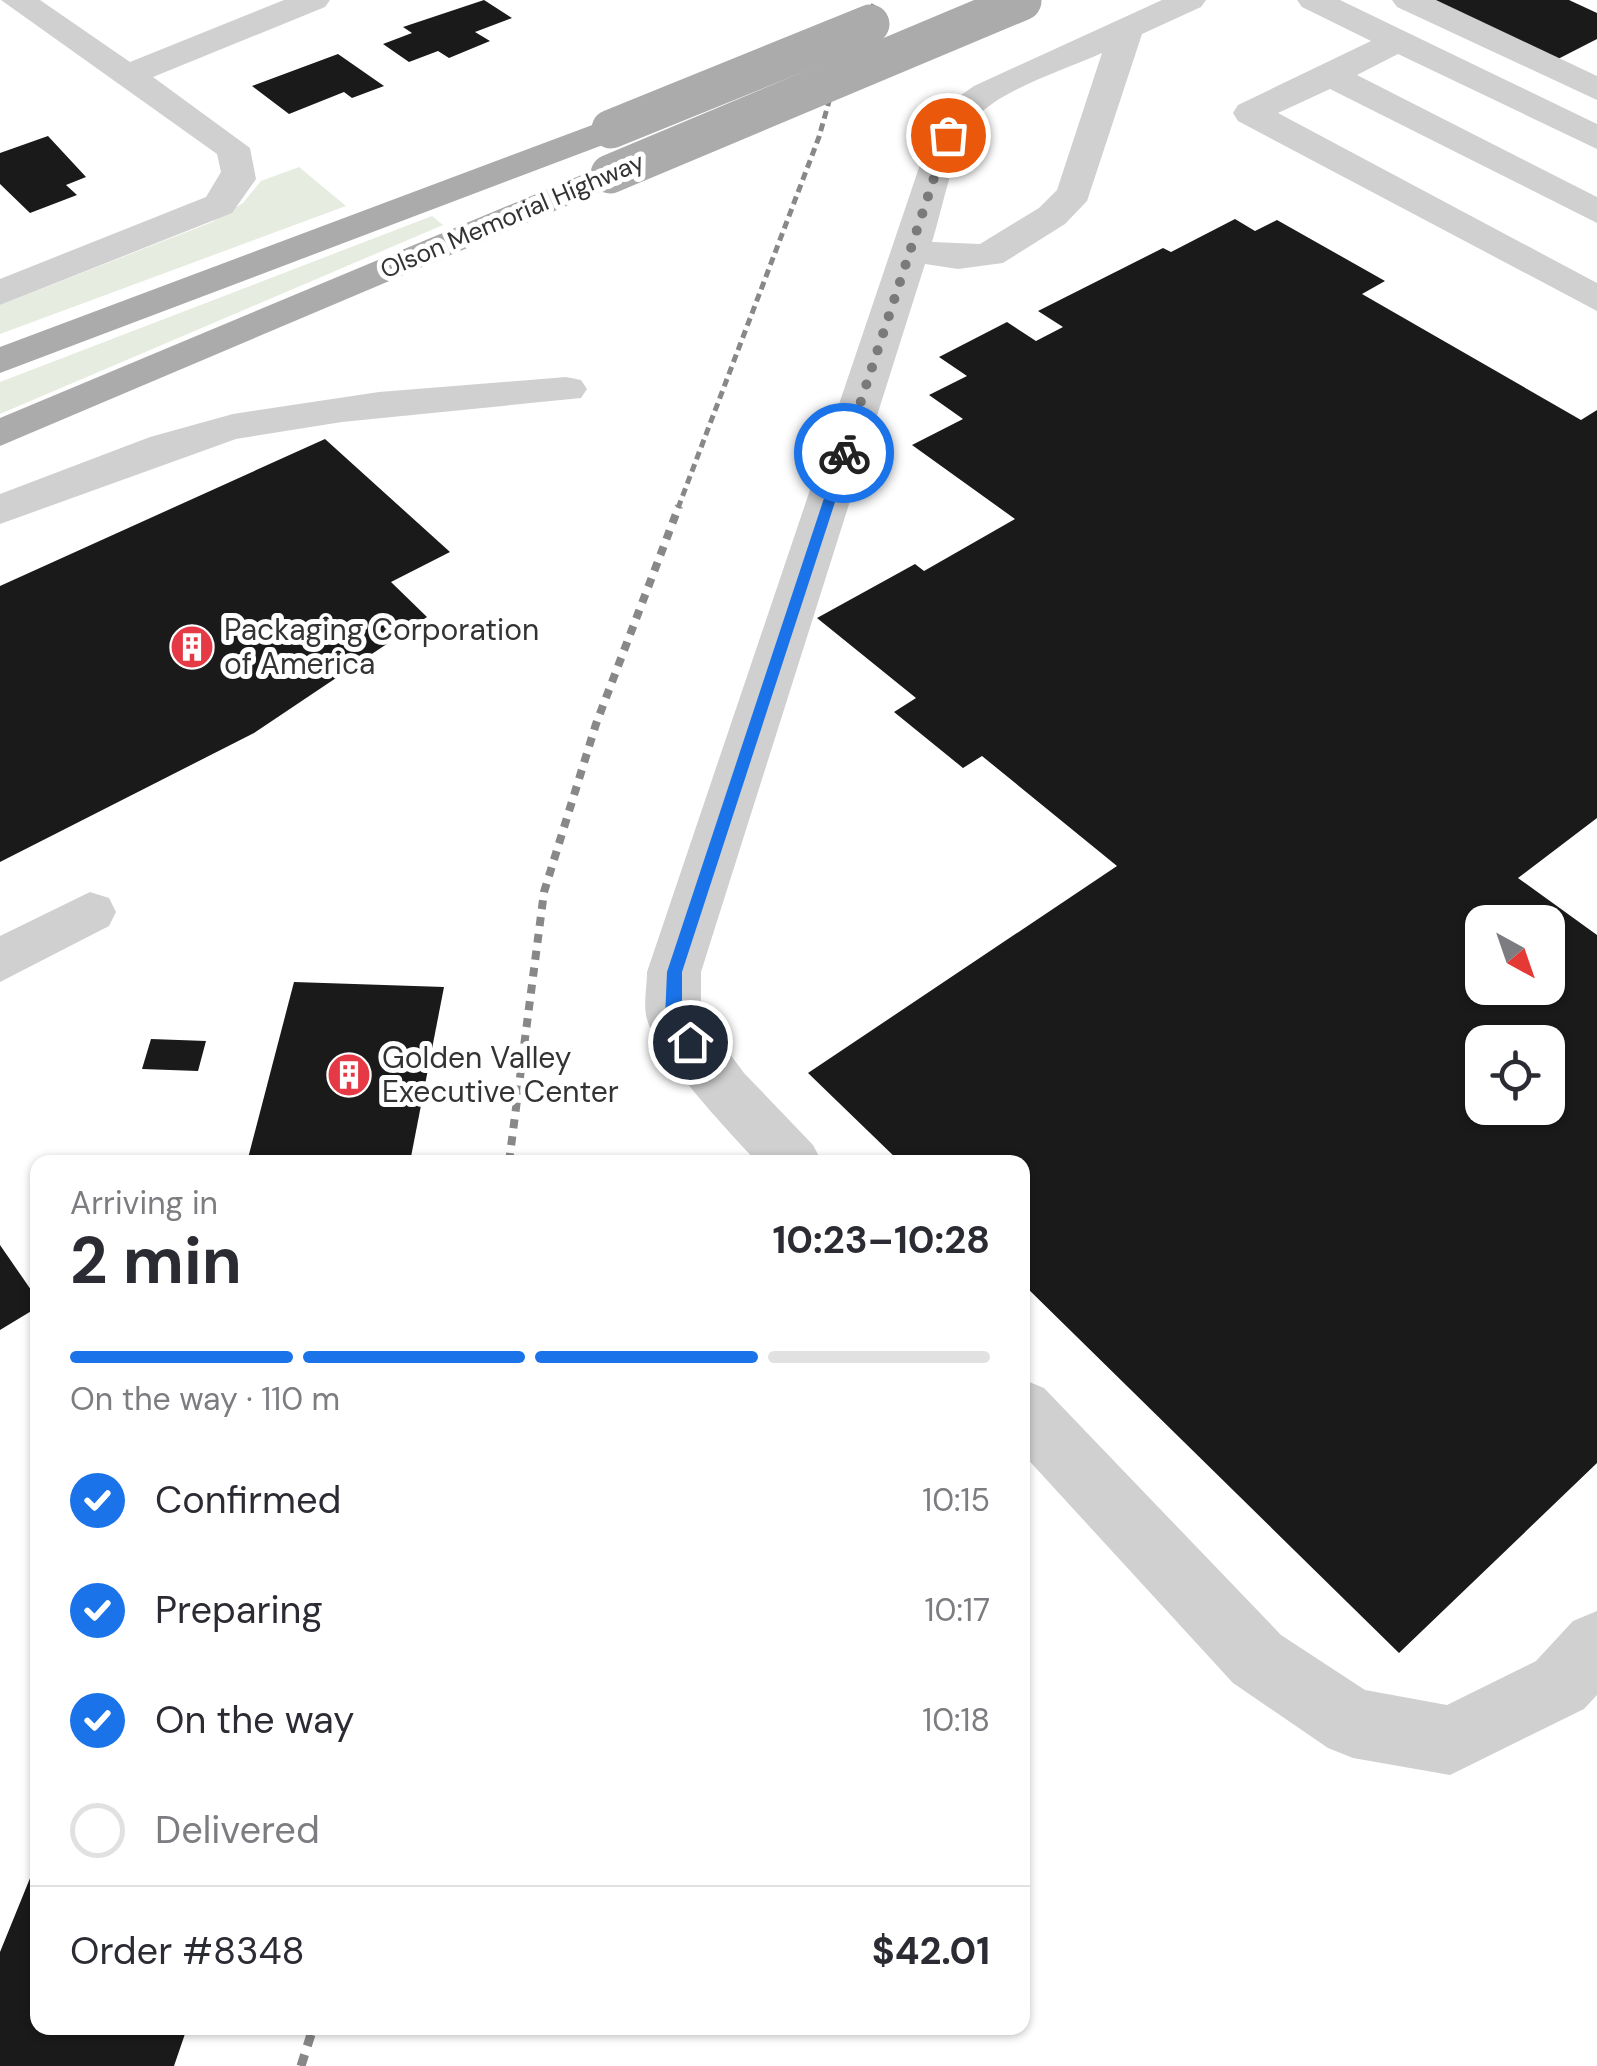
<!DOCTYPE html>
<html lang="en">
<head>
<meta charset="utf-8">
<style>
  :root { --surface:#fff; --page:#f7f7f7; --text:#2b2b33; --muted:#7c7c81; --line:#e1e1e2; --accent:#1a73e8 }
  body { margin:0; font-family:"DM Sans",sans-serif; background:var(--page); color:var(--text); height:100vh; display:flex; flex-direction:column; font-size:38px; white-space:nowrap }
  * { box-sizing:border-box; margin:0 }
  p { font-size:32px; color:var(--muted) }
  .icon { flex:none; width:55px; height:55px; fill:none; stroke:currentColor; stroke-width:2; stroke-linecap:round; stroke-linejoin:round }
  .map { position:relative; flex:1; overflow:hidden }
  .panel { position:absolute; left:30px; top:1155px; width:1000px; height:880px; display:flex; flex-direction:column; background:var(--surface); border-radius:20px; box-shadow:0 2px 8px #0004 }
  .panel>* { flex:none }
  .needle { width:65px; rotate:140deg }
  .tools { position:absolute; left:1465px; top:905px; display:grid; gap:20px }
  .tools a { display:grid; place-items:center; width:100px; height:100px; border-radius:20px; background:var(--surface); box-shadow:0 2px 8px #0004; font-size:50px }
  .pin { position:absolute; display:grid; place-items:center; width:85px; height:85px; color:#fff; margin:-42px; border:5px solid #fff; border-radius:50%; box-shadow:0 2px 10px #0007 }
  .courier { position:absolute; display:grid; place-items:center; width:100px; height:100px; margin:-50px; border:8px solid #1a73e8; border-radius:50%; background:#fff; color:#222; box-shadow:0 2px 12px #0007 }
  .overview em { font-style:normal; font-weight:700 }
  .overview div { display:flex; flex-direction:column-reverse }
  .overview { display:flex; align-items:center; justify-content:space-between; height:170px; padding:0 40px }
  h1 { font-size:65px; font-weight:700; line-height:75px }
  .bar { display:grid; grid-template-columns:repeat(4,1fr); gap:15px 10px; align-content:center; height:120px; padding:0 40px }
  .bar i { height:12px; border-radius:8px; background:var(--line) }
  .bar .active { background:var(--accent) }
  .bar p { grid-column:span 4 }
  .line { display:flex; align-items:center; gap:25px; padding:0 40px; border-top:2px solid var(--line) }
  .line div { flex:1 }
  ol { padding:0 40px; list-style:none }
  li { display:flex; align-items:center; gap:30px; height:110px }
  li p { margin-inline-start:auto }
  li .icon { padding:10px; border-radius:50%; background:var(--accent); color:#fff; stroke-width:4 }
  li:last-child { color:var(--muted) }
  li i { width:55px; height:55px; border:5px solid var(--line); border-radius:50% }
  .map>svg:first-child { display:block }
  .green { fill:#e6ecdf }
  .building { fill:#1a1a1a; fill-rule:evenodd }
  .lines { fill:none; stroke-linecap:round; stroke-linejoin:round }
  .minor { fill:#d0d0d0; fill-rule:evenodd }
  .major { fill:#ababab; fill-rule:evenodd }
  .rail-far2 { stroke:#888; stroke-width:5; stroke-dasharray:8 5; stroke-linecap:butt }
  .rail-far1 { stroke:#888; stroke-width:8; stroke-dasharray:9 8; stroke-linecap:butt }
  .rail { stroke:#888; stroke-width:9; stroke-dasharray:12 9; stroke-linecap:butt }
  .major-bridge { stroke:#ababab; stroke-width:39 }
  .route { fill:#1a73e8 }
  .done { stroke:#7a7a7a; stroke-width:10; stroke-dasharray:0 18 }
  .labels { text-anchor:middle; stroke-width:10; stroke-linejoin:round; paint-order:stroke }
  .far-street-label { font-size:25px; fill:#333; stroke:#fff }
  .poi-label { font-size:30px; fill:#333; stroke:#fff; text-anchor:start }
</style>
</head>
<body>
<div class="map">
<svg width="1597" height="2066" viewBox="0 0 1597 2066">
  <rect width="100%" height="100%" fill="#fff"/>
  <g class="green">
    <path d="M299,167L346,206L0,334V305L212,222L243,203L261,181Z"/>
    <path d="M432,216L443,225L0,414V382Z"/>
  </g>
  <g class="building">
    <path d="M484,0L512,18L475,32L490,41L449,58L438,51L409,62L383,44L412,33L403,27Z"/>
    <path d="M1432,0H1569L1597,13V39L1558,59Z"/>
    <path d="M338,54L384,86L352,98L344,92L289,114L252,86Z"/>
    <path d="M48,136L86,177L66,185L77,195L30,213L0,184V153Z"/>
    <path d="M1235,219L1255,231L1277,220L1385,281L1362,294L1581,420L1597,410V818L1518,878L1597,935V1463L1399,1653L1022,1283V1162H900L808,1073L1117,866L982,756L963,768L894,712L916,698L817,618L915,564L924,571L1015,519L912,445L963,419L929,395L967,376L939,357L1007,322L1036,341L1063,327L1038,311L1163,248L1171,252ZM1482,922H1548V988H1482ZM1482,1042H1548V1108H1482Z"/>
    <path d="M325,439L450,552L391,582L427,617L254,733L0,862V586Z"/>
    <path d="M294,982L444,987L410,1162H247Z"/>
    <path d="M151,1039L206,1041L198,1071L142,1069Z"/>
    <path d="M0,1245L38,1300V1307L0,1330Z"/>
    <path d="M37,1861L38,2028H187L174,2066H0V1952Z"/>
  </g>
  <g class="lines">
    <g class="minor">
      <path d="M1,0H40L130,62L284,0H330L325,7L153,77L250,148L256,179L232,213L0,305V279L206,197L221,172L217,154Z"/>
      <path d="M1162,0H1206L1201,7L1142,34L1087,201L1065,224L1003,263L958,269L925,264L701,972V1015L744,1073L813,1145L822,1162H757C731,1134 656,1055 647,1019C643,1006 647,986 647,972L930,135L951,102L974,86ZM1102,53L1057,190L1039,208L980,244L932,242C943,208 954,143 977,117C1002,89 1067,69 1102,53Z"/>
      <path d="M1297,0H1340L1597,124V149L1398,54L1357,75L1597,197V223L1330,89L1278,113L1597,283V311L1238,121L1233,113L1238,105L1371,41L1302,7Z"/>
      <path d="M1392,0H1436L1597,76V100L1397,7Z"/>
      <path d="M566,377L581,380L587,389L581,398L342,422L236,439L0,524V494L150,437L233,414L379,392Z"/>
      <path d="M90,892L109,898L116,912L109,926L0,982V936Z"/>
      <path d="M1022,1379L1044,1388L1281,1635L1365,1690L1447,1705L1536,1661L1573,1621L1597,1611V1695L1584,1709L1450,1775L1353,1758L1328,1748L1233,1683L1022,1453Z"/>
    </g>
    <g class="major">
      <path d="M611,118L624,121L629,129L624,137L0,373V347Z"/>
      <path d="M610,163L623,166L628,174L623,182L0,446V418Z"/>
    </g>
    <path class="rail-far2" d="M678,508L819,137L835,80L876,0"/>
    <path class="rail-far1" d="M509,1162L544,892L596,724L679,506"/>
    <path class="rail" d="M301,2066L313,2028"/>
    <g class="major-bridge">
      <path d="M611,129L870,24"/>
      <path d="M610,174L1022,1"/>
    </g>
  </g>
  <path class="route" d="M840,450L851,453L682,972V1017L699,1042L690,1049L665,1019L667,972Z"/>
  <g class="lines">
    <path class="done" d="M844,453L948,135"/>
  </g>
  <defs>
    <symbol id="building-disc" viewBox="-11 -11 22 22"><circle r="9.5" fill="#e63946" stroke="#fff"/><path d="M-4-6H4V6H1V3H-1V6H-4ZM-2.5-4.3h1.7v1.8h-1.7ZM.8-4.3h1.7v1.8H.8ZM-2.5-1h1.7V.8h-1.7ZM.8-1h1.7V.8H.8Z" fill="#fff"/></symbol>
  </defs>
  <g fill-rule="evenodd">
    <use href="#building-disc" x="167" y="622" width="50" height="50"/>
    <use href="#building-disc" x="324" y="1050" width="50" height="50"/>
  </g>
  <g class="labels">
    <g class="far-street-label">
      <text transform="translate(512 215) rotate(-23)" y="9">Olson Memorial Highway</text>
    </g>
    <g class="poi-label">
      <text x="224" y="640">Packaging Corporation<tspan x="224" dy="34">of America</tspan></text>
      <text x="382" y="1068">Golden Valley<tspan x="382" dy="34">Executive Center</tspan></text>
    </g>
  </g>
</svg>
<div class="tools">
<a><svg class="needle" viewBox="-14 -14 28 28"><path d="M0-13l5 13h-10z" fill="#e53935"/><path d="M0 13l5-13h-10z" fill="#7c7c81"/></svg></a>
<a><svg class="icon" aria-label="locate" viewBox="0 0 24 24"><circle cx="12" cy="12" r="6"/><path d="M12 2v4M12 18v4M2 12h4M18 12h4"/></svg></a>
</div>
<div class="pin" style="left:948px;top:135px;background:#ea580c"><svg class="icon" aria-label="bag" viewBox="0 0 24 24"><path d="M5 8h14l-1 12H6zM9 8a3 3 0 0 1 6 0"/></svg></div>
<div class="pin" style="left:690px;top:1042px;background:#1f2937"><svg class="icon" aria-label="home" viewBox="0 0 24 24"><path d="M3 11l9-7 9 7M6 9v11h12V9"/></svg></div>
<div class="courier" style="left:844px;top:453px"><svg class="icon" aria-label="bike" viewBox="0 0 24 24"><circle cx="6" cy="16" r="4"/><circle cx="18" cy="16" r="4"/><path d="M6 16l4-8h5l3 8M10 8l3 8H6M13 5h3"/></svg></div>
<section class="panel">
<div class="overview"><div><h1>2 min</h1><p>Arriving in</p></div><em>10:23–10:28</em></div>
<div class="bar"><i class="active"></i><i class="active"></i><i class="active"></i><i></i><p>On the way · 110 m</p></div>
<ol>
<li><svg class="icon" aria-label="check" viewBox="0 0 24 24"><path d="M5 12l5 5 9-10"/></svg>Confirmed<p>10:15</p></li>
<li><svg class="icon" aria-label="check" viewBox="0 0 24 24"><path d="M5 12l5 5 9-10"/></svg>Preparing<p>10:17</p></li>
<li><svg class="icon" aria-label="check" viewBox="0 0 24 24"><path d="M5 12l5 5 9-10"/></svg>On the way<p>10:18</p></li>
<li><i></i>Delivered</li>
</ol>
<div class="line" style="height:130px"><div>Order #8348</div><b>$42.01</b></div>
</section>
</div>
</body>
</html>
